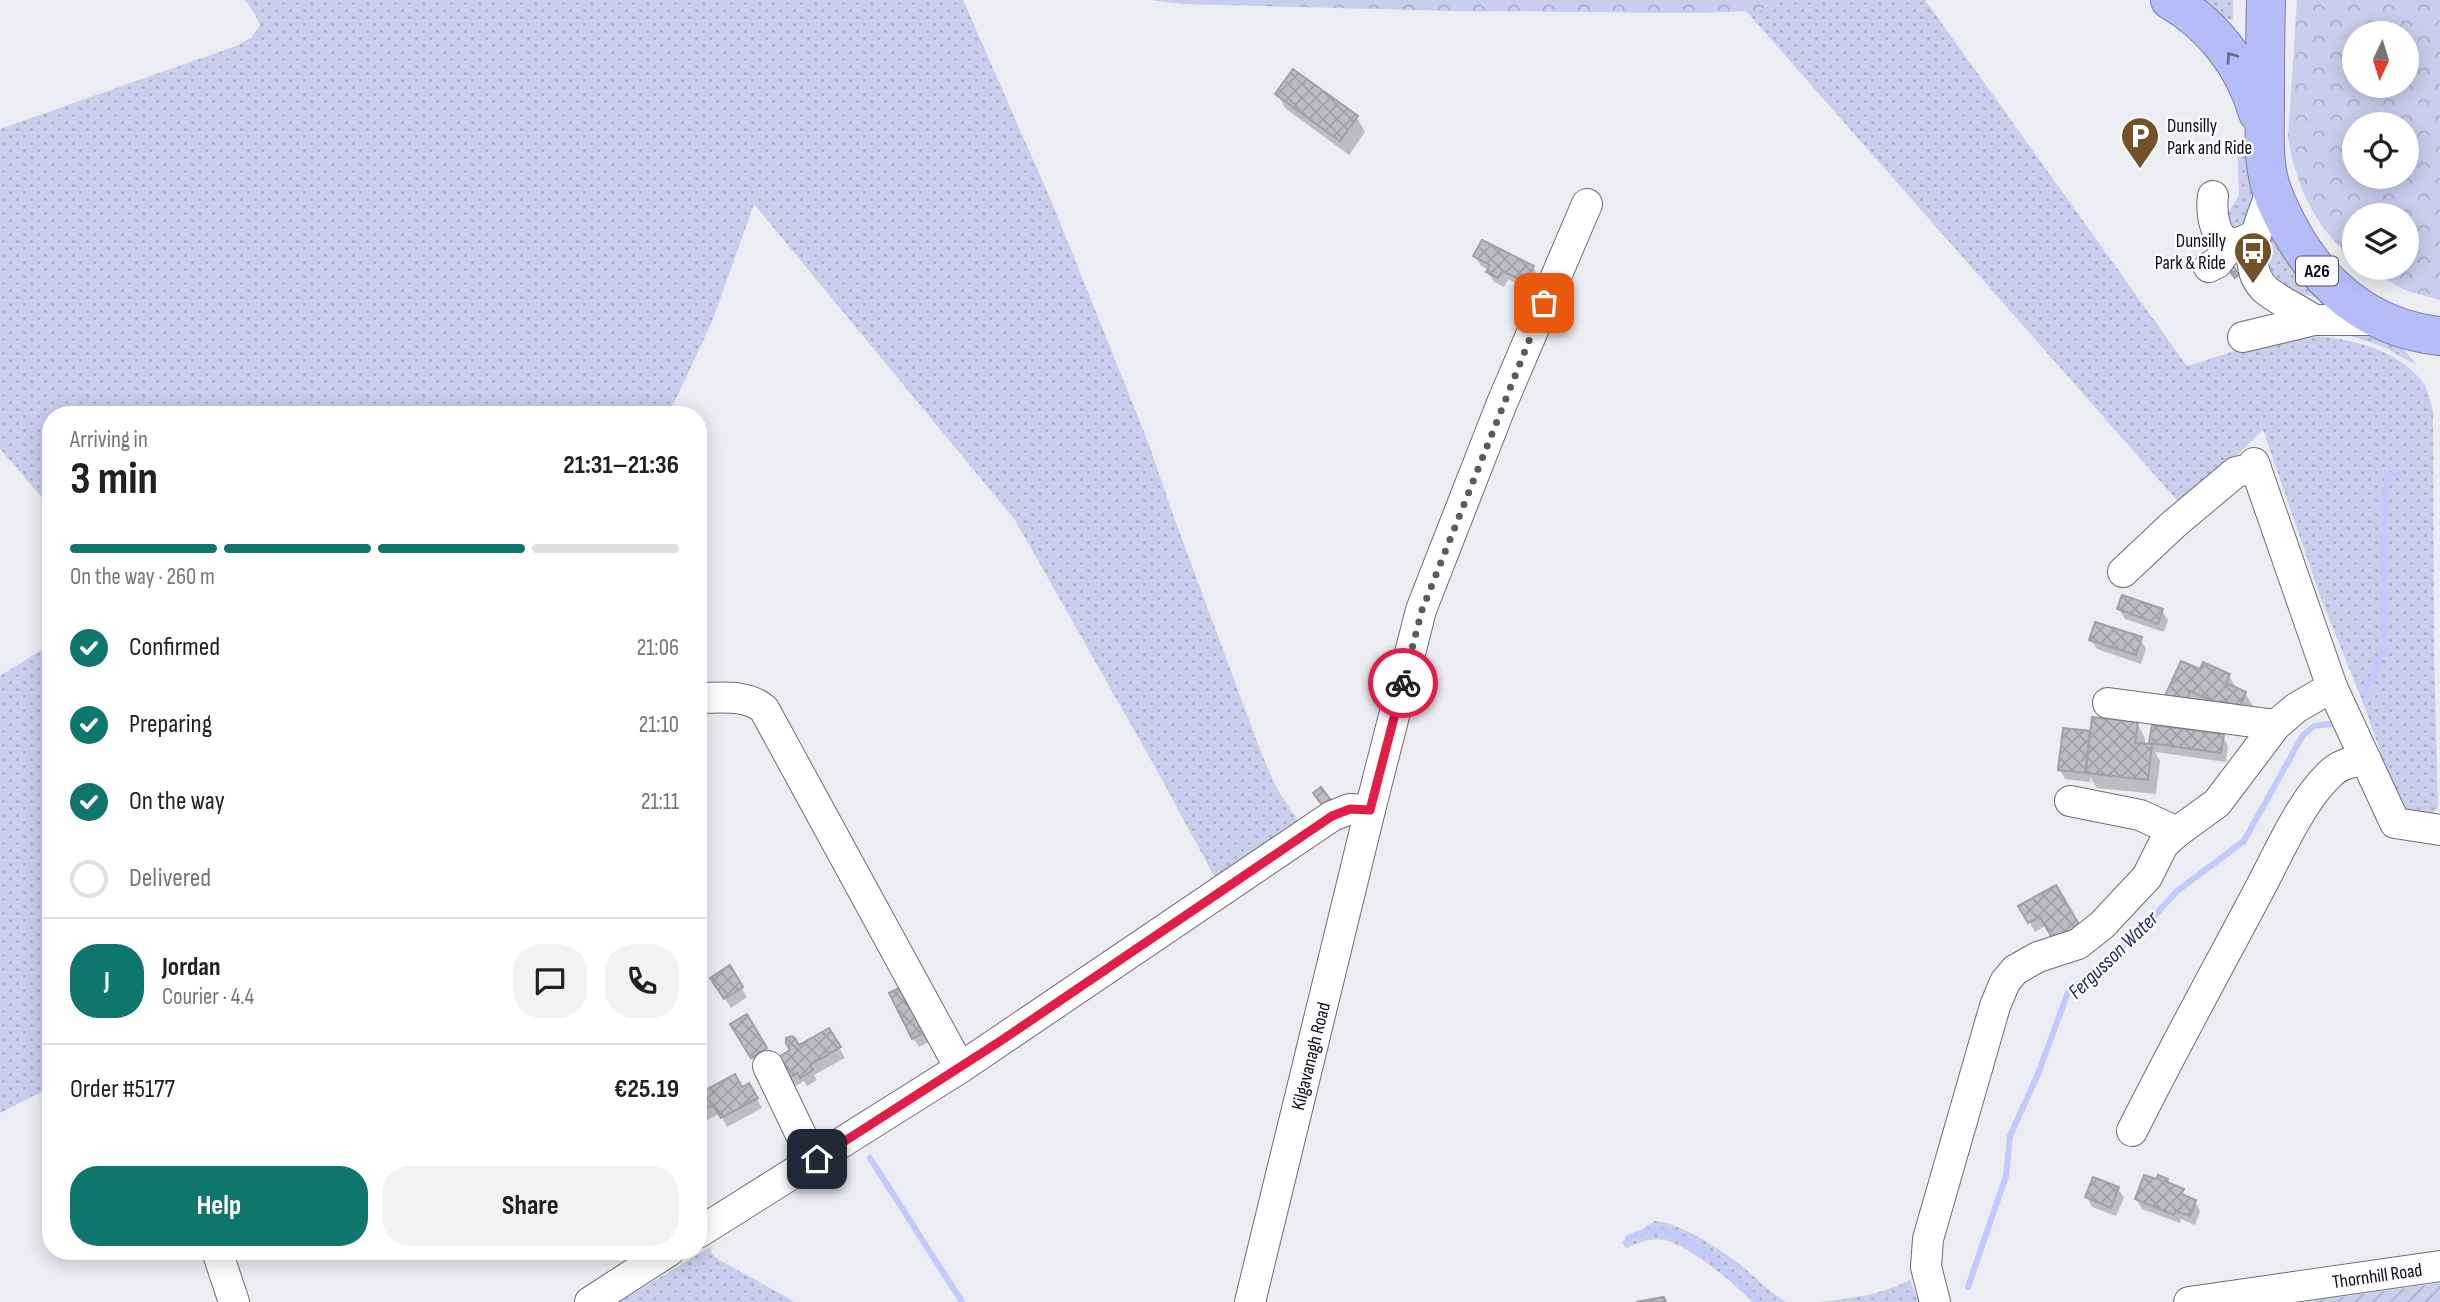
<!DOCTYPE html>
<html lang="en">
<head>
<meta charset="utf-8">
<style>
  :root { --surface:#fff; --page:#f2f2f2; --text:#202124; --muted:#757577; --line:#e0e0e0; --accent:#0f766e }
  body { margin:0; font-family:"Sofia Sans Condensed",sans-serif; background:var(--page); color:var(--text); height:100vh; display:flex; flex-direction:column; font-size:26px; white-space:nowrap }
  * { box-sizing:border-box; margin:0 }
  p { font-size:23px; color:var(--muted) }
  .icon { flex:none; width:38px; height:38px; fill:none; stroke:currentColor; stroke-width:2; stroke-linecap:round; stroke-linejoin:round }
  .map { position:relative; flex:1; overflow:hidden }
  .sheet { position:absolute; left:42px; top:406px; width:665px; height:854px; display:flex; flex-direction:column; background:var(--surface); border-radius:28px; box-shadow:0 4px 18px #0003 }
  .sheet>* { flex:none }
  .needle { width:46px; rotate:184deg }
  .controls { position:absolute; left:2342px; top:21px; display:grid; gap:14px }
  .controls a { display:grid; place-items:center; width:77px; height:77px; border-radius:50%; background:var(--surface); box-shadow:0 4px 18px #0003; font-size:35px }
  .pin { position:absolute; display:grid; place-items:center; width:60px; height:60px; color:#fff; margin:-30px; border-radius:14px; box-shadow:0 4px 10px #0006 }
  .courier { position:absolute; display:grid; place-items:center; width:70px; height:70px; margin:-35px; border:5px solid #e11d48; border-radius:50%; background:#fff; color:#222; box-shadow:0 2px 9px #0007 }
  .summary em { font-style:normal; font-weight:700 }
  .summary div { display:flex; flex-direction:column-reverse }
  .summary { display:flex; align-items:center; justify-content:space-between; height:119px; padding:0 28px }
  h1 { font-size:46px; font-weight:700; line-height:52px }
  .bar { display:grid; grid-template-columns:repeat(4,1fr); gap:10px 7px; align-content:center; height:84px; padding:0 28px }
  .bar i { height:9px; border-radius:5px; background:var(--line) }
  .bar .current { background:var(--accent) }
  .bar p { grid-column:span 4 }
  .line { display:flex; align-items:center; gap:18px; padding:0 28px; border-top:2px solid var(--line) }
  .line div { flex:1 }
  .round { display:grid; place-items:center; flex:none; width:74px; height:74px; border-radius:28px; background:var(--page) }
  ol { padding:0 28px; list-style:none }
  li { display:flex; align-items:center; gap:21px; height:77px }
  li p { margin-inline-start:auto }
  li .icon { padding:7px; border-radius:50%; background:var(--accent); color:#fff; stroke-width:4 }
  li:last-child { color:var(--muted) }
  li i { width:38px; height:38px; border:4px solid var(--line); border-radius:50% }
  .action { display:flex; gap:14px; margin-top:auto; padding:14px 28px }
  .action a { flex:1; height:80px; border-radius:28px; background:var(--accent); color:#fff; font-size:28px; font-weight:700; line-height:80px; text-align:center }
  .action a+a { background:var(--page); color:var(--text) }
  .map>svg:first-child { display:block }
  .grass { fill:url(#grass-dots) }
  .forest { fill:url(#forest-crowns); fill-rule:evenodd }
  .garden { fill:url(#garden-furrows) }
  .shadow { fill:#0003 }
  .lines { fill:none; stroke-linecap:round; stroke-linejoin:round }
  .stream { stroke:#c2c9fd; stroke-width:6 }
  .building { fill:url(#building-cross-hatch); stroke:#a0a1a6; stroke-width:2 }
  .minor-casing { stroke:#6d6e73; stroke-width:32 }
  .highway-casing { stroke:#7a7fa7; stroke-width:40 }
  .minor { stroke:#fff; stroke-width:30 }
  .highway { stroke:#b5bdf9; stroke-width:38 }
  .oneway { stroke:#696d8f }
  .done { stroke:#5a5b5e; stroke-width:7; stroke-dasharray:0 12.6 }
  .route { stroke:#e11d48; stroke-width:9 }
  .labels { text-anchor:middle; stroke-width:5; stroke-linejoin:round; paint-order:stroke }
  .shield { fill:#fafaff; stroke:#535356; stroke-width:2 }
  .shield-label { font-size:18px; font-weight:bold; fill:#0c0c0e }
  .poi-label { font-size:19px; fill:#0c0c0e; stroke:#fafaff; text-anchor:start }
  .street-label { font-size:19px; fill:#0c0c0e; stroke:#fafaff }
  .water-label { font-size:21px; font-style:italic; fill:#282964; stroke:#fafaff }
</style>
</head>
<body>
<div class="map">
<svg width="2440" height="1302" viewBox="0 0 2440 1302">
  <defs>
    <pattern id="grass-dots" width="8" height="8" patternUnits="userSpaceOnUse" patternTransform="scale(1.75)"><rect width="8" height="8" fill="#c9ceed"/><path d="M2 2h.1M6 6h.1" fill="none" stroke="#abb0ca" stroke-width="1.8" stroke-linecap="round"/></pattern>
    <pattern id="forest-crowns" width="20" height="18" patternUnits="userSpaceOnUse" patternTransform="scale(1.75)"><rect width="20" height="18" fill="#c9ceed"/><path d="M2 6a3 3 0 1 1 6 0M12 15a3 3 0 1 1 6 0" fill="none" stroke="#abb0ca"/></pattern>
    <pattern id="garden-furrows" width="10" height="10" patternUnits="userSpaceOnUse" patternTransform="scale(1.75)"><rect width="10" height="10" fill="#c9ceed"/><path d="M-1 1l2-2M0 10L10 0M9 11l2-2" fill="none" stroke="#abb0ca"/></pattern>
    <pattern id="building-cross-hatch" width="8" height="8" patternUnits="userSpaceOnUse" patternTransform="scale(1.75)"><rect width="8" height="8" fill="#bcbdc2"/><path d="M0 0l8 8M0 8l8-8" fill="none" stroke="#a0a1a6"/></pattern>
  </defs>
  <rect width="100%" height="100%" fill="#ecedf2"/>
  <g class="grass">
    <path d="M245,0H963L1055,210L1148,442L1172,512L1262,755L1277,789L1302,827L1219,885L1154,765L1015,520L754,204L713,319L677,397L666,415H51V508L0,449V129L236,46L251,38L260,26L255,14Z"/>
    <path d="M1774,0H1925L2187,366C2219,357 2253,343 2286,338C2329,331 2398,346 2424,384C2428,391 2430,402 2433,410L2434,648L2438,809L2425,819L2405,812L2395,794L2367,713L2322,601L2263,430L2236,456L2233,467L2181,505L1746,11H1760Z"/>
    <path d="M2201,0H2233V20L2223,18Z"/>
    <path d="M2251,145L2254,203L2249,221L2238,232L2224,219L2239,195L2237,146Z"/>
    <path d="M2272,231L2317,297L2295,294L2275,283L2265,259Z"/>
    <path d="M2357,331C2382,338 2402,341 2416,365L2384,347L2339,332Z"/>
    <path d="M51,644V1087L0,1113V676Z"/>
    <path d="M1655,1221C1680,1223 1719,1248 1739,1264C1755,1276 1769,1293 1787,1302H1752C1736,1284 1686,1243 1663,1240C1651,1238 1637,1243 1626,1248L1622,1242Z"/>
    <path d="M712,1246L711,1252L716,1258L795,1302H619Z"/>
    <path d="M1910,1280L1919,1302H1820C1851,1298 1881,1295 1910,1280Z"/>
  </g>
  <g class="forest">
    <path d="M1149,0H1774L1760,11L1692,13L1451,11L1183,4Z"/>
    <path d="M2297,0H2440V300L2407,291L2365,268H2406V215H2354V259C2315,229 2296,185 2288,138ZM2406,33V86H2354V33ZM2406,124V177H2354V124Z"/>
  </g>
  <path class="garden" d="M2440,1283V1302H2305Z"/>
  <g class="shadow">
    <path d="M1277,94L1357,117L1365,132L1349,155L1286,109Z"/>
    <path d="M1475,256L1533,267L1538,277L1531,291L1508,279L1504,287L1494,282L1488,272L1489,270L1481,266Z"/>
    <path d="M2119,609L2162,611L2168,620L2164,632L2125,619Z"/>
    <path d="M2091,639H2140L2146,649L2141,664L2097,649Z"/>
    <path d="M2201,671L2229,676L2237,689L2245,693L2254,708L2174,715Z"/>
    <path d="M2137,723L2145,738V745L2153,746L2151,743L2223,736L2228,746L2226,762L2155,752L2160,761L2156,794L2097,788L2090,777V782L2065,779L2060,770L2089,733L2092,738Z"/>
    <path d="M2055,887L2047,925L2035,932L2021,907Z"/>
    <path d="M729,968L747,997L731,1008L718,988Z"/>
    <path d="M903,988L931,1041L919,1047L913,1038Z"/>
    <path d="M747,1016L771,1058L758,1067L733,1024Z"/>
    <path d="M829,1030L845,1058L814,1075L817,1080L807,1086L804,1081L789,1090L773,1062Z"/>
    <path d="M749,1085L762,1108L727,1127L720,1113L704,1122L698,1112V1096L742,1089Z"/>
    <path d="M2167,1180L2170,1186L2182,1191L2187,1198L2195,1201L2200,1211L2195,1225L2181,1219L2180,1223L2142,1209L2136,1199Z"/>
    <path d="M2118,1188L2124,1198L2116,1216L2092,1207L2087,1197Z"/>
  </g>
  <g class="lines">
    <g class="stream">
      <path d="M2367,693L2384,647L2383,543L2387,475H2401"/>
      <path d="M870,1158L962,1302"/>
      <path d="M1628,1238C1638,1234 1650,1230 1661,1231C1690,1235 1739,1280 1758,1302"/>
      <path d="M1968,1287L2006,1176L2010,1136L2038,1074L2068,992L2105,963L2149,922L2177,891L2244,841L2303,735L2314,726L2331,724"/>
    </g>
  </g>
  <g class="building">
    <path d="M1293,69L1358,116L1340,141L1275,94Z"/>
    <path d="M1482,240L1534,266L1526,282L1502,271L1498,278L1486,272L1490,265L1473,256Z"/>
    <path d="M2232,264L2239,275L2235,278L2227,268Z"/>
    <path d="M2122,595L2163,609L2158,624L2117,609Z"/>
    <path d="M2095,622L2142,637L2136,655L2089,640Z"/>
    <path d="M2181,661L2200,669L2203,662L2230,674L2226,683L2246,692L2239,709L2220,701L2219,704L2190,691L2183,709L2163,700Z"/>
    <path d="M2092,717L2138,722L2135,743L2152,744L2148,780L2086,773Z"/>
    <path d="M2152,725L2224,734L2221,753L2149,743Z"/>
    <path d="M2063,728L2090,731L2085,773L2058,770Z"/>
    <path d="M1321,787L1330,799L1322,805L1313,793Z"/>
    <path d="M2056,885L2081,928L2055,943L2040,917L2028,923L2018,906Z"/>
    <path d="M730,965L743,987L724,999L710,978Z"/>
    <path d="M904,985L927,1031L912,1039L889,993Z"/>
    <path d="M747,1014L767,1048L751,1058L730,1024Z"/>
    <path d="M829,1028L841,1047L810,1065L813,1070L800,1078L798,1073L782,1081L771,1062L790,1050L786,1043V1038L792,1036L795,1038L799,1045Z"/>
    <path d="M735,1074L742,1087L749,1083L758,1098L721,1118L713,1105L698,1112V1094Z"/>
    <path d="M2144,1175L2156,1179L2158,1175L2168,1179L2167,1182L2184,1189L2181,1194L2196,1200L2190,1216L2176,1211L2174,1215L2135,1199Z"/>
    <path d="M2093,1177L2119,1187L2111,1208L2085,1197Z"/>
    <path d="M1664,1297L1666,1302H1636Z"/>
  </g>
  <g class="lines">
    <defs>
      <g id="minor">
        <path d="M2271,192C2261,221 2237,266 2267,291C2281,302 2299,310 2314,320"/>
        <path d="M2213,196C2211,211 2214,244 2234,243C2242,243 2249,238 2256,235"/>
        <path d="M2209,267L2217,263L2231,244"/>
        <path d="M2243,337L2314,320H2380"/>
        <path d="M2254,463L2332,687L2395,823L2440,830"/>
        <path d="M2123,572L2174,524L2236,472L2256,468"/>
        <path d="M698,698C721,698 746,694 764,709L960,1068"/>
        <path d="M2108,703L2276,725"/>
        <path d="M2070,801L2140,815L2177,832L2217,803L2276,725L2296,708L2332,687"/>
        <path d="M768,1066L802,1137L825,1170"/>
        <path d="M2132,1131C2172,1051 2215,973 2257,894C2276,859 2299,804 2328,776C2339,764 2350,762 2366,760"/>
        <path d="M698,1233L960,1068L1332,816L1350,809L1370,810"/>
        <path d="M217,1251L234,1302"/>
        <path d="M590,1302L669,1251"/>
        <path d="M1250,1302L1370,810L1421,610L1502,403L1587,204"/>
        <path d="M1935,1302L1926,1267L1928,1239L1995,1006L2005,982L2015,970L2038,957L2078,944L2102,925L2147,877L2163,845L2177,832"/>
        <path d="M2189,1302L2440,1266"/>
      </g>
      <g id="highway">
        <path d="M2170,0C2213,25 2244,65 2258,113"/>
        <path d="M2266,0C2265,36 2265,71 2265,107C2265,129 2263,154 2268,176C2271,192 2278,206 2285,220C2316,283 2369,329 2440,336"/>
      </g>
    </defs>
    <use href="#minor" class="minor-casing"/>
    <use href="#highway" class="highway-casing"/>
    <use href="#minor" class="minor"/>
    <use href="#highway" class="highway"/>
  </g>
  <defs><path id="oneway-chevron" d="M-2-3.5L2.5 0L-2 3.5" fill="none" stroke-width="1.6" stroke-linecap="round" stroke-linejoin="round" transform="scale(1.75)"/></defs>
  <use class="oneway" href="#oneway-chevron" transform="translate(2231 57) rotate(-126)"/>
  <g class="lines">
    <path class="done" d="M1403,683L1422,610L1544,303"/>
    <path class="route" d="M817,1159L1002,1040L1332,816L1350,809L1370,810L1403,683"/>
  </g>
  <defs>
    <symbol id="parking-pin" viewBox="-11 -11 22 30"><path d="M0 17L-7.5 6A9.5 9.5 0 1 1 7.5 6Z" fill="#735129" stroke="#fafaff"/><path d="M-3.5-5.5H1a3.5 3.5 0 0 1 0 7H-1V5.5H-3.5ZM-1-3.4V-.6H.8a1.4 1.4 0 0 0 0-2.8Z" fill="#fff"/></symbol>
    <symbol id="bus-pin" viewBox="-11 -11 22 30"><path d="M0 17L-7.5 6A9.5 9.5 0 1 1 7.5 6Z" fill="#735129" stroke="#fafaff"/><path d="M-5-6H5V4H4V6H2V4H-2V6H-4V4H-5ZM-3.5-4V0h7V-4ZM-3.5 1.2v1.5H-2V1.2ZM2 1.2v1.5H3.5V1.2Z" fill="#fff"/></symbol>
  </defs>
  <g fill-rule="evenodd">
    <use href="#parking-pin" x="2118" y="114" width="44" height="60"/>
    <use href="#bus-pin" x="2231" y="229" width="44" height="60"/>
  </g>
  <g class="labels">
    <rect class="shield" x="2296" y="256.5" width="42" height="29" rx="5"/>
    <g class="shield-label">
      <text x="2317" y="277">A26</text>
    </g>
    <g class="poi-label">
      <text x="2167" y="132">Dunsilly<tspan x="2167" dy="22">Park and Ride</tspan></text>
      <text x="2226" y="247" text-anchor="end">Dunsilly<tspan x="2226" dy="22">Park &amp; Ride</tspan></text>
    </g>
    <g class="street-label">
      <text transform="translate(1310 1056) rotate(-76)" y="7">Kilgavanagh Road</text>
      <text transform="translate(2377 1275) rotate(-8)" y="7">Thornhill Road</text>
    </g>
    <g class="water-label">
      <text transform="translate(2113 955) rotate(-44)" y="7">Fergusson Water</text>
    </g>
  </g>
</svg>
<div class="controls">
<a><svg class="needle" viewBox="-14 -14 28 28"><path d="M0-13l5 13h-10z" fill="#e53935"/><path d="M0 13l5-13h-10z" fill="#757577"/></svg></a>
<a><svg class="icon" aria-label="locate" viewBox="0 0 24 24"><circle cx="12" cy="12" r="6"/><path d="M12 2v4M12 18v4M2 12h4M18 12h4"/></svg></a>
<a><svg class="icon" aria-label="layers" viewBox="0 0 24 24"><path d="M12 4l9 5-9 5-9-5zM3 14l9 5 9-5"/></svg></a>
</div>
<div class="pin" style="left:1544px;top:303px;background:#ea580c"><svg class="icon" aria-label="bag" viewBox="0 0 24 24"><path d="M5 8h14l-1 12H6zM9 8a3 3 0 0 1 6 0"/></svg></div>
<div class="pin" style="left:817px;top:1159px;background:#1f2937"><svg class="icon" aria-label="home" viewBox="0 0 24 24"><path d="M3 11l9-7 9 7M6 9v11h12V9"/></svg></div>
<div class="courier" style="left:1403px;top:683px"><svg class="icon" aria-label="bike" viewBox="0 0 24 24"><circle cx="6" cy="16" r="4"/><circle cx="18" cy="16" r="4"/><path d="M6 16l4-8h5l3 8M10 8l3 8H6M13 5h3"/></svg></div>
<section class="sheet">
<div class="summary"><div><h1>3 min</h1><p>Arriving in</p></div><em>21:31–21:36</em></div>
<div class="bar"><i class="current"></i><i class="current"></i><i class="current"></i><i></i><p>On the way · 260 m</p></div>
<ol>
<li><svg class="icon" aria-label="check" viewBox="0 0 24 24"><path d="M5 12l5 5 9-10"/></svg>Confirmed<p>21:06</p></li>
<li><svg class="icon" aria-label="check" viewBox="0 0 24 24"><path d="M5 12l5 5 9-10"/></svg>Preparing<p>21:10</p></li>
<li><svg class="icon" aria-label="check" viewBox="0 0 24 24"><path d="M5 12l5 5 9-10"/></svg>On the way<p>21:11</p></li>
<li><i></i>Delivered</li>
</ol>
<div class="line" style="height:126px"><b class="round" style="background:var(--accent);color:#fff">J</b><div><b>Jordan</b><p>Courier · 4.4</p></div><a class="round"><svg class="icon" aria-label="chat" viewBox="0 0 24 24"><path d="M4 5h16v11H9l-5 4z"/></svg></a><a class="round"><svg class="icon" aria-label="phone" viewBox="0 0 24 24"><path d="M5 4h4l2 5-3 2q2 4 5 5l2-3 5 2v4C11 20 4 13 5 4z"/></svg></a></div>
<div class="line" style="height:91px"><div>Order #5177</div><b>€25.19</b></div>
<div class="action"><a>Help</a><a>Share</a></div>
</section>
</div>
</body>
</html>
